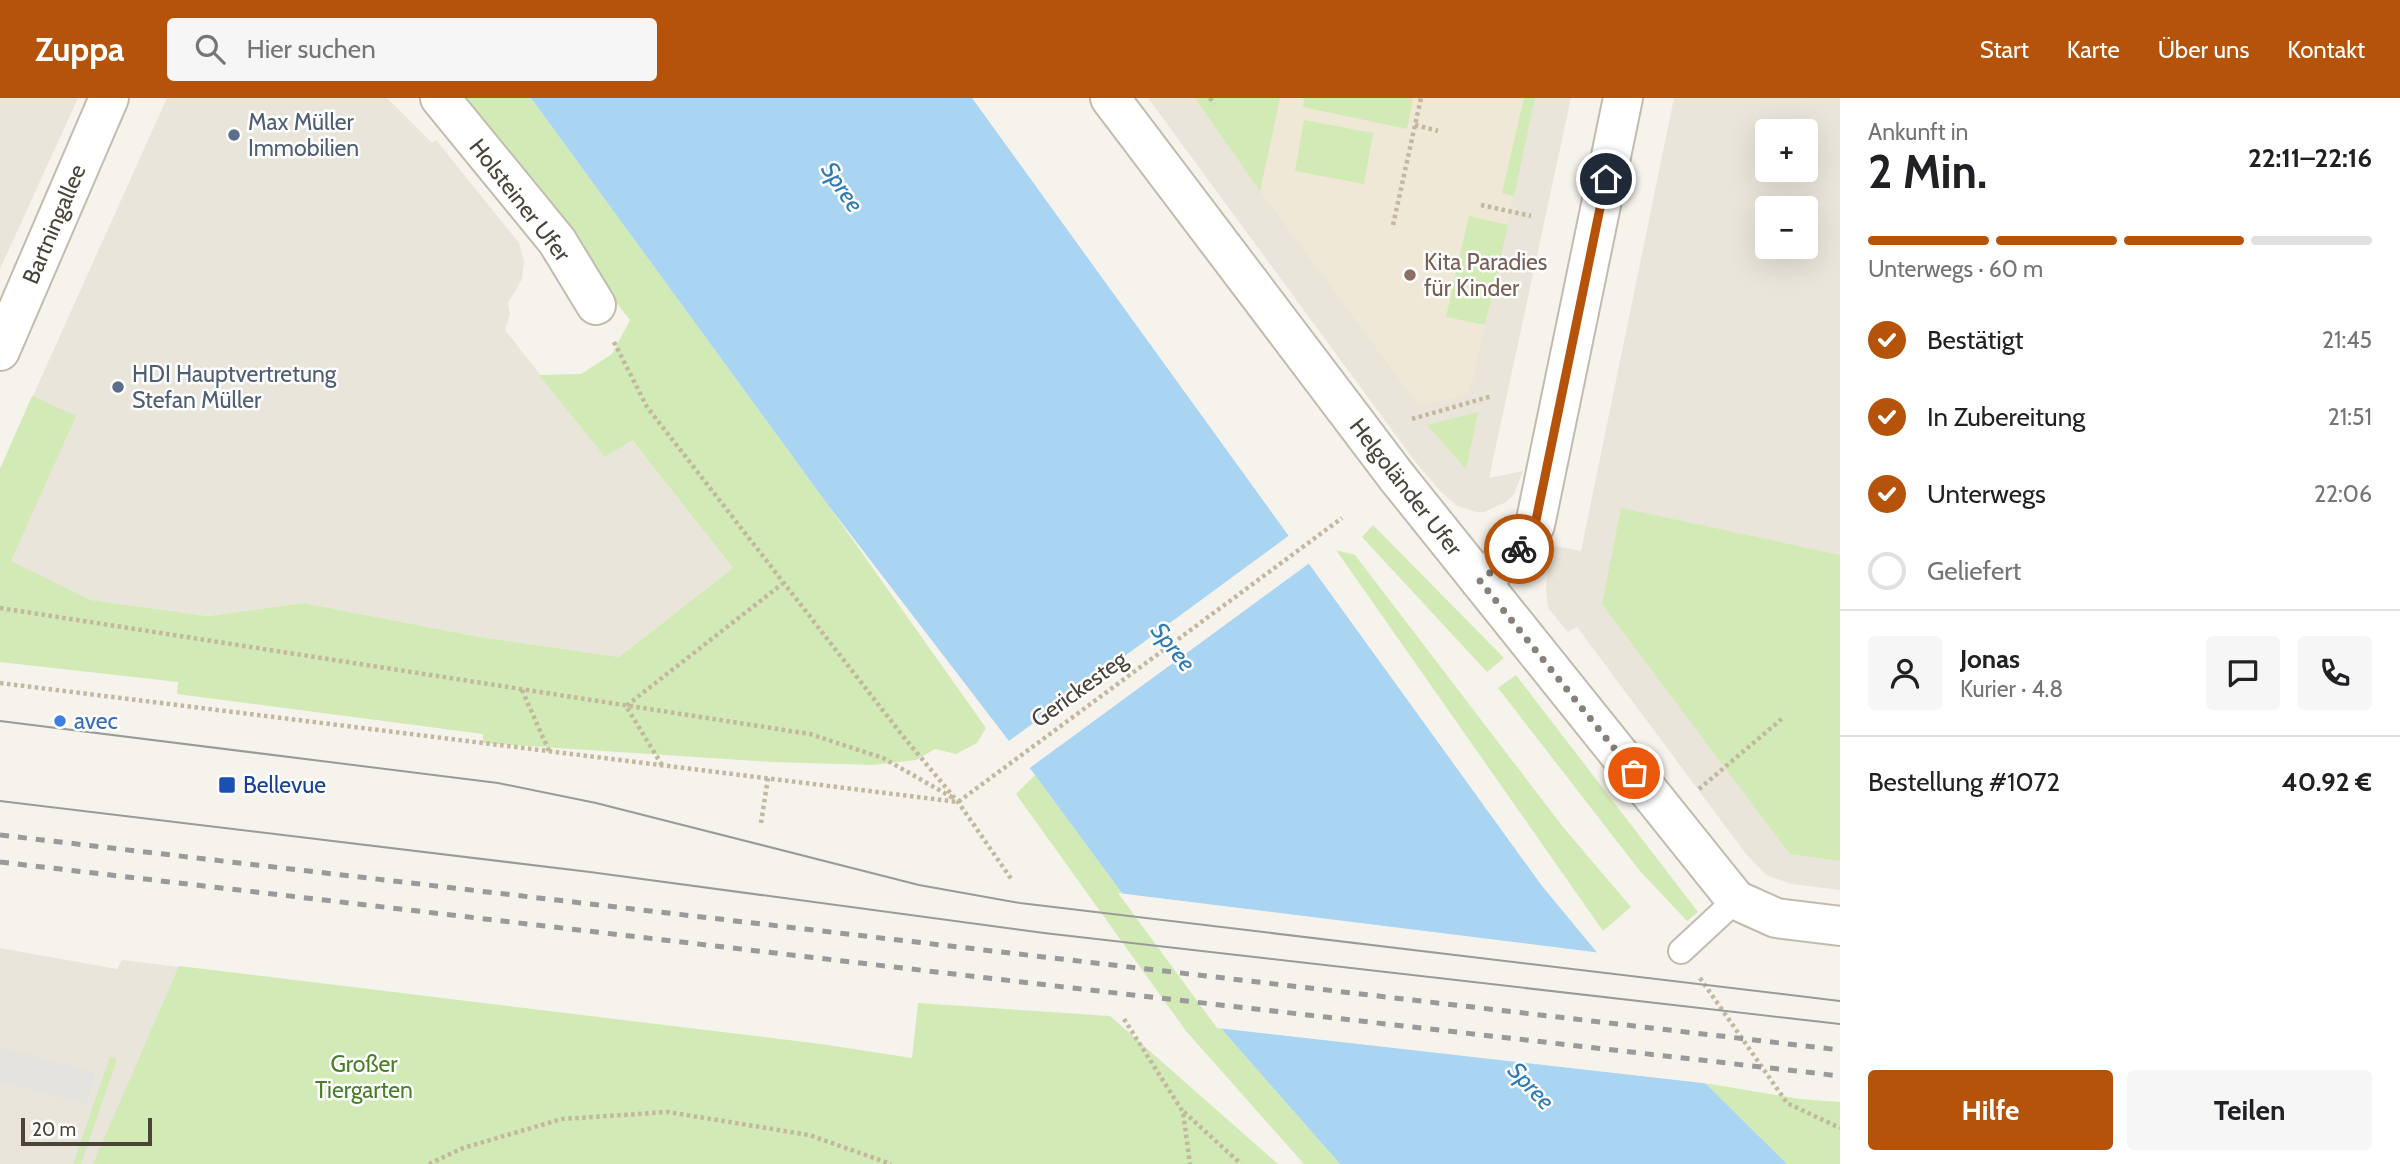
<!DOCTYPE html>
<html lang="de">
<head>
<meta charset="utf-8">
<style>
  :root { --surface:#fff; --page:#f6f6f6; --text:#202124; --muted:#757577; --line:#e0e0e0; --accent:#b45309 }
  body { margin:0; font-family:Cabin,sans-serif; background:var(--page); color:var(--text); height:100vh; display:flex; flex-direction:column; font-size:26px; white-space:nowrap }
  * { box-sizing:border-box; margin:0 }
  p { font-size:23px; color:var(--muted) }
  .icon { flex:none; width:38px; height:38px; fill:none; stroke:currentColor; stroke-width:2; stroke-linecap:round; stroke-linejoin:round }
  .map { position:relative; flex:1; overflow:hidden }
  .panel { display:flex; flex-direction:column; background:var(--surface); width:560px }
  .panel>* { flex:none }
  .fabs { position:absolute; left:1755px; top:21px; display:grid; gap:14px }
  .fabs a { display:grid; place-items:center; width:63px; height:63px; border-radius:7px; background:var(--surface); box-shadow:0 7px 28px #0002; font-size:35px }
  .scale { position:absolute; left:21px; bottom:18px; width:131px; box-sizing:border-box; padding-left:7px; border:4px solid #4b4439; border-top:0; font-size:19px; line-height:24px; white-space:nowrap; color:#4b4439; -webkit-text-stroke:5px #fff; paint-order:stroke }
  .pin { position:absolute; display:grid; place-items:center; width:60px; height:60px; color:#fff; margin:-30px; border:4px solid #fff; border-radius:50%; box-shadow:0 2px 7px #0007 }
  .courier { position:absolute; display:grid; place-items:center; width:70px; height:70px; margin:-35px; border:5px solid #b45309; border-radius:50%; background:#fff; color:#222; box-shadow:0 2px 9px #0007 }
  .summary em { font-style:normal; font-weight:700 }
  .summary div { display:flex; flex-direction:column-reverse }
  .summary { display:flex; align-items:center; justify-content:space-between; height:119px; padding:0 28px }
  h1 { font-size:46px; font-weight:700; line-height:52px }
  .bar { display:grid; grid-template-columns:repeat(4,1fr); gap:10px 7px; align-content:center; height:84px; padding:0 28px }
  .bar i { height:9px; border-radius:5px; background:var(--line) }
  .bar .on { background:var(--accent) }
  .bar p { grid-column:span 4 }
  .line { display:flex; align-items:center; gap:18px; padding:0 28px; border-top:2px solid var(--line) }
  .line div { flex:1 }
  .round { display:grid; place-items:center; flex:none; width:74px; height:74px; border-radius:7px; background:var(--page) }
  ol { padding:0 28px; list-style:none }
  li { display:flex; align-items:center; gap:21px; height:77px }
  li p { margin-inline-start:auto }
  li .icon { padding:7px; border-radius:50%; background:var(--accent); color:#fff; stroke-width:4 }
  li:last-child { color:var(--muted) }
  li i { width:38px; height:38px; border:4px solid var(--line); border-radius:50% }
  .cta { display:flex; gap:14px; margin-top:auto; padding:14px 28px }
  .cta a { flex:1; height:80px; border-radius:7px; background:var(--accent); color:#fff; font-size:28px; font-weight:700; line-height:80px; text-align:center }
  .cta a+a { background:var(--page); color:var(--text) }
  header { display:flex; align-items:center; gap:42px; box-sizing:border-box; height:98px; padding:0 35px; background:var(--accent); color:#fff }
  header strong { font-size:33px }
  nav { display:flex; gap:38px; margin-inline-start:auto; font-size:24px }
  .search { width:490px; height:63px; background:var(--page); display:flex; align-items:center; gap:18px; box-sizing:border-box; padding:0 24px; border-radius:7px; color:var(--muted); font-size:26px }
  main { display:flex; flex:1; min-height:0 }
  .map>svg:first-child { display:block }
  .residential { fill:#eae5da; fill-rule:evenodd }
  .education { fill:#efe8d6 }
  .green { fill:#d2eab5 }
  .parking { fill:#e5e3e0 }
  .water { fill:#a9d4f2 }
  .pier { fill:#f6f3ec }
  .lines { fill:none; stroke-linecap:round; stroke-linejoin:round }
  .service-casing { stroke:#c2bbae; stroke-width:28 }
  .minor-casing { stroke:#c2bbae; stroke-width:42 }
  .path { stroke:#c4b79f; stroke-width:4.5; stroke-dasharray:3.5 3.5; stroke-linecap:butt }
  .service { stroke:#fff; stroke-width:24 }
  .minor { stroke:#fff; stroke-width:38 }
  .tram { stroke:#9a9a9a; stroke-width:2 }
  .rail { stroke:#9a9a9a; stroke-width:5; stroke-dasharray:9 9; stroke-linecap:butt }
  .done { stroke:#878178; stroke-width:7; stroke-dasharray:0 12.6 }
  .route { stroke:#b45309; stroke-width:9 }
  .service-dot { fill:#5c6f8a; stroke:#fff; stroke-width:2.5 }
  .education-dot { fill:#8d6e63; stroke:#fff; stroke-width:2.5 }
  .shop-dot { fill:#3f7fe0; stroke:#fff; stroke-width:2.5 }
  .transit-dot { fill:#1a4fb4; stroke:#fff; stroke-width:2.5 }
  .labels { text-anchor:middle; stroke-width:5; stroke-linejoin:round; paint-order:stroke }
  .service-label { font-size:23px; fill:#4e5e75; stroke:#fff; text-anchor:start }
  .street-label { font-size:23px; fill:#4b4439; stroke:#fff }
  .education-label { font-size:23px; fill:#785e54; stroke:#fff; text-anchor:start }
  .shop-label { font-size:23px; fill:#366cbe; stroke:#fff; text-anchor:start }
  .transit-label { font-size:23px; fill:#164399; stroke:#fff; text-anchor:start }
  .park-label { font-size:23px; fill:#4a7f2a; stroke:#fff }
  .water-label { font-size:24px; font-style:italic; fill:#2e7ab2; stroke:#fff }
</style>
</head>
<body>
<header>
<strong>Zuppa</strong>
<div class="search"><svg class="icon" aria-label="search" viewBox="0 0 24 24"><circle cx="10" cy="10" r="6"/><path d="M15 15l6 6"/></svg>Hier suchen</div>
<nav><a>Start</a><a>Karte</a><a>Über uns</a><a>Kontakt</a></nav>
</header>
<main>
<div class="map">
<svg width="1840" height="1066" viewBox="0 0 1840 1066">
  <rect width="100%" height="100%" fill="#f6f3ec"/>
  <g class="residential">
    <path d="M0,0H78L0,171Z"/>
    <path d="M167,0H387L432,45L436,42L519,145L524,163L522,181L508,205L510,217L505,232L605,359L631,341L733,470L619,559L474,538L304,505L208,518L91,502L0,458V371Z"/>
    <path d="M1148,0H1571L1489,380L1523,373L1514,396L1506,404L1484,414H1476L1457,408L1440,393L1414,362Z"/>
    <path d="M1674,0H1840V792L1791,786L1766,777L1746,756L1577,529L1568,534L1548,510L1546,492L1550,447L1581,453ZM1768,33H1806V72H1768ZM1768,110H1806V149H1768Z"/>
    <path d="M0,850L117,871L122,862L324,887L189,1066H0Z"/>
  </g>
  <path class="education" d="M1280,0H1535L1470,295L1419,308L1260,93Z"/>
  <g class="green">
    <path d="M454,0H531L828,407L986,630L977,645L956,656L935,651L916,662L873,667L773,664L483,645V636L177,596L178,584L0,564V371L32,298L76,318L11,463L91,502L208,518L304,505L474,538L619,559L733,470L632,342L605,359L539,277L581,276L612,256L630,222Z"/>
    <path d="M1195,0H1280L1260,93Z"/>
    <path d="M1304,0H1413L1407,31L1303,9Z"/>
    <path d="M1524,0H1535L1514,98L1502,95Z"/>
    <path d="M1304,22L1373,35L1364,86L1295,73Z"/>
    <path d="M1469,118L1508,127L1485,227L1446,219Z"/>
    <path d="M1478,314L1466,371L1427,327Z"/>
    <path d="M1621,410L1840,457V763L1790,756L1602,506Z"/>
    <path d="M1373,427L1504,560L1487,574L1362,439Z"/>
    <path d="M1336,452L1355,457L1563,729L1631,809L1603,833Z"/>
    <path d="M1516,577L1698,814L1687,823L1640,773L1498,590Z"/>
    <path d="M1035,677L1225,935L1340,1066H1304L1186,933L1016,696Z"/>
    <path d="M179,868L821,946L912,960L918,905L1110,918L1278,1066H93Z"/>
    <path d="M110,959L117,961L81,1066H73Z"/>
    <path d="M1705,985L1800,1001L1840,1004V1066H1787Z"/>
  </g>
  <path class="parking" d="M0,949L95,974L87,1006L0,984Z"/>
  <path class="water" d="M531,0H972L1542,788L1705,985L1787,1066H1340L1225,935L1035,677L828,407Z"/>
  <g class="pier">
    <path d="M1291,436L1311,464L1027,672L1006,645Z"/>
    <path d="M1118,795L1602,855L1711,986L1217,930Z"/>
  </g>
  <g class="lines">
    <defs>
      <path id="service" d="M1681,853L1736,802"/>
      <g id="minor">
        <path d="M440,0L557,143L596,207"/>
        <path d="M1110,0L1396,378L1736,802L1776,820L1840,828"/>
        <path d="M0,253L109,0"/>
        <path d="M1480,483L1525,446L1535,427L1623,0"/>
      </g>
    </defs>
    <use href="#service" class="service-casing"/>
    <use href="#minor" class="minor-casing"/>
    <g class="path">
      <path d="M1210,0L1214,6"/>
      <path d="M1415,27L1438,33"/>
      <path d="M1481,107L1531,118"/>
      <path d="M1393,127L1421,0"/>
      <path d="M614,244L647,309L902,637L958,704L1012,782"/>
      <path d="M1412,321L1492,298"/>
      <path d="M0,510L810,636L883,660L955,701"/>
      <path d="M0,585L958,704L1342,420"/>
      <path d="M522,592L549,653"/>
      <path d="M662,667L626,608L782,486"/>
      <path d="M1699,691L1784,619"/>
      <path d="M761,725L768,680"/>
      <path d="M1700,880L1787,1005L1840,1030"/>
      <path d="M1124,921L1183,1014L1190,1066"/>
      <path d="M1184,1014L1241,1066"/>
      <path d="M429,1066L463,1050L562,1021L668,1014L809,1037L891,1066"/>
    </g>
    <use href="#service" class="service"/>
    <use href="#minor" class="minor"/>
    <g class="tram">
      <path d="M0,623L498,685L596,705L919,787L1020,805L1840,903"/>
      <path d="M0,703L590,774L1044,835L1840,926"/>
    </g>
    <g class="rail">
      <path d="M0,737L1840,952"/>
      <path d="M0,764L1090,892L1840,978"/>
    </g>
  </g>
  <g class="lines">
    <path class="done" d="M1519,451L1480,483L1634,675"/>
    <path class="route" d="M1519,451L1525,446L1535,427L1606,81"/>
  </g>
  <g class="service-dot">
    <circle cx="234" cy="37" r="7"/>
    <circle cx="118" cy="289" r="7"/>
  </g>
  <circle class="education-dot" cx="1410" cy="177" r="7"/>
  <circle class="shop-dot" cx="60" cy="623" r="7"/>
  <rect class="transit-dot" x="218" y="678" width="18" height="18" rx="3.5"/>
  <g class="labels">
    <g class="service-label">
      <text x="248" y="32">Max Müller<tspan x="248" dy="26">Immobilien</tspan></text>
      <text x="132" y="284">HDI Hauptvertretung<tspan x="132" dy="26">Stefan Müller</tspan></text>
    </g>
    <g class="street-label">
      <text transform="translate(520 102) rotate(52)" y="8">Holsteiner Ufer</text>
      <text transform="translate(54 126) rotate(-67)" y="8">Bartningallee</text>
      <text transform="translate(1406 389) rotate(52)" y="8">Helgoländer Ufer</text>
      <text transform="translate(1079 591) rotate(-36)" y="8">Gerickesteg</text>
    </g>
    <g class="education-label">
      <text x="1424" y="172">Kita Paradies<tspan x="1424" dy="26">für Kinder</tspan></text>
    </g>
    <g class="shop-label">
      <text x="74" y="631">avec</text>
    </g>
    <g class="transit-label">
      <text x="243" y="695">Bellevue</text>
    </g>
    <g class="park-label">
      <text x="364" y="974">Großer<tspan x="364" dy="26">Tiergarten</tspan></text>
    </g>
    <g class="water-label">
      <text transform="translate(842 89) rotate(56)" y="8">Spree</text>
      <text transform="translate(1173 549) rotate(51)" y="8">Spree</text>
      <text transform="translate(1531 988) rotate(47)" y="8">Spree</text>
    </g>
  </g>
</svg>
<div class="fabs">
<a>+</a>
<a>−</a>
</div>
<div class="scale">20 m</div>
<div class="pin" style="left:1634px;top:675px;background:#ea580c"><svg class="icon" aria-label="bag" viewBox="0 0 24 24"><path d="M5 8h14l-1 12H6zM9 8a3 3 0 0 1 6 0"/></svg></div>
<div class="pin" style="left:1606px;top:81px;background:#1f2937"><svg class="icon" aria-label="home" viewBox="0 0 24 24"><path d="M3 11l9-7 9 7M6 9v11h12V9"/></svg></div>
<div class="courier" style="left:1519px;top:451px"><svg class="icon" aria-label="bike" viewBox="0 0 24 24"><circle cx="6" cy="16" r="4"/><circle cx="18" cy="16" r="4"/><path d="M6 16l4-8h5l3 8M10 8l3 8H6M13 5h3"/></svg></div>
</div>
<section class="panel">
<div class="summary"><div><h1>2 Min.</h1><p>Ankunft in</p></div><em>22:11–22:16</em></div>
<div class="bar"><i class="on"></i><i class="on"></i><i class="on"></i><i></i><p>Unterwegs · 60 m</p></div>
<ol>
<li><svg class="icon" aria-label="check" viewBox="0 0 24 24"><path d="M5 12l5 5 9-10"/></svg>Bestätigt<p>21:45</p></li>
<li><svg class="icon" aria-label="check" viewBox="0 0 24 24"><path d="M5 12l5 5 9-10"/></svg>In Zubereitung<p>21:51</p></li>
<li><svg class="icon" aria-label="check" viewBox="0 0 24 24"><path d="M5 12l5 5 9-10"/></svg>Unterwegs<p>22:06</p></li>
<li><i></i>Geliefert</li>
</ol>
<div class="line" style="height:126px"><a class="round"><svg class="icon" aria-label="person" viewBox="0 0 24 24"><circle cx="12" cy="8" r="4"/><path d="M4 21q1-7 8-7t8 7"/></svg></a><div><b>Jonas</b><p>Kurier · 4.8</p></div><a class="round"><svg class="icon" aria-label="chat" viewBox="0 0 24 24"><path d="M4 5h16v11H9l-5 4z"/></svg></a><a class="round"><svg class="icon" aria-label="phone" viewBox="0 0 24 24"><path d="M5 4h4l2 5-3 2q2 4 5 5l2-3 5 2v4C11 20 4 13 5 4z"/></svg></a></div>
<div class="line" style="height:91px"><div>Bestellung #1072</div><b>40.92 €</b></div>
<div class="cta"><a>Hilfe</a><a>Teilen</a></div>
</section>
</main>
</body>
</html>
